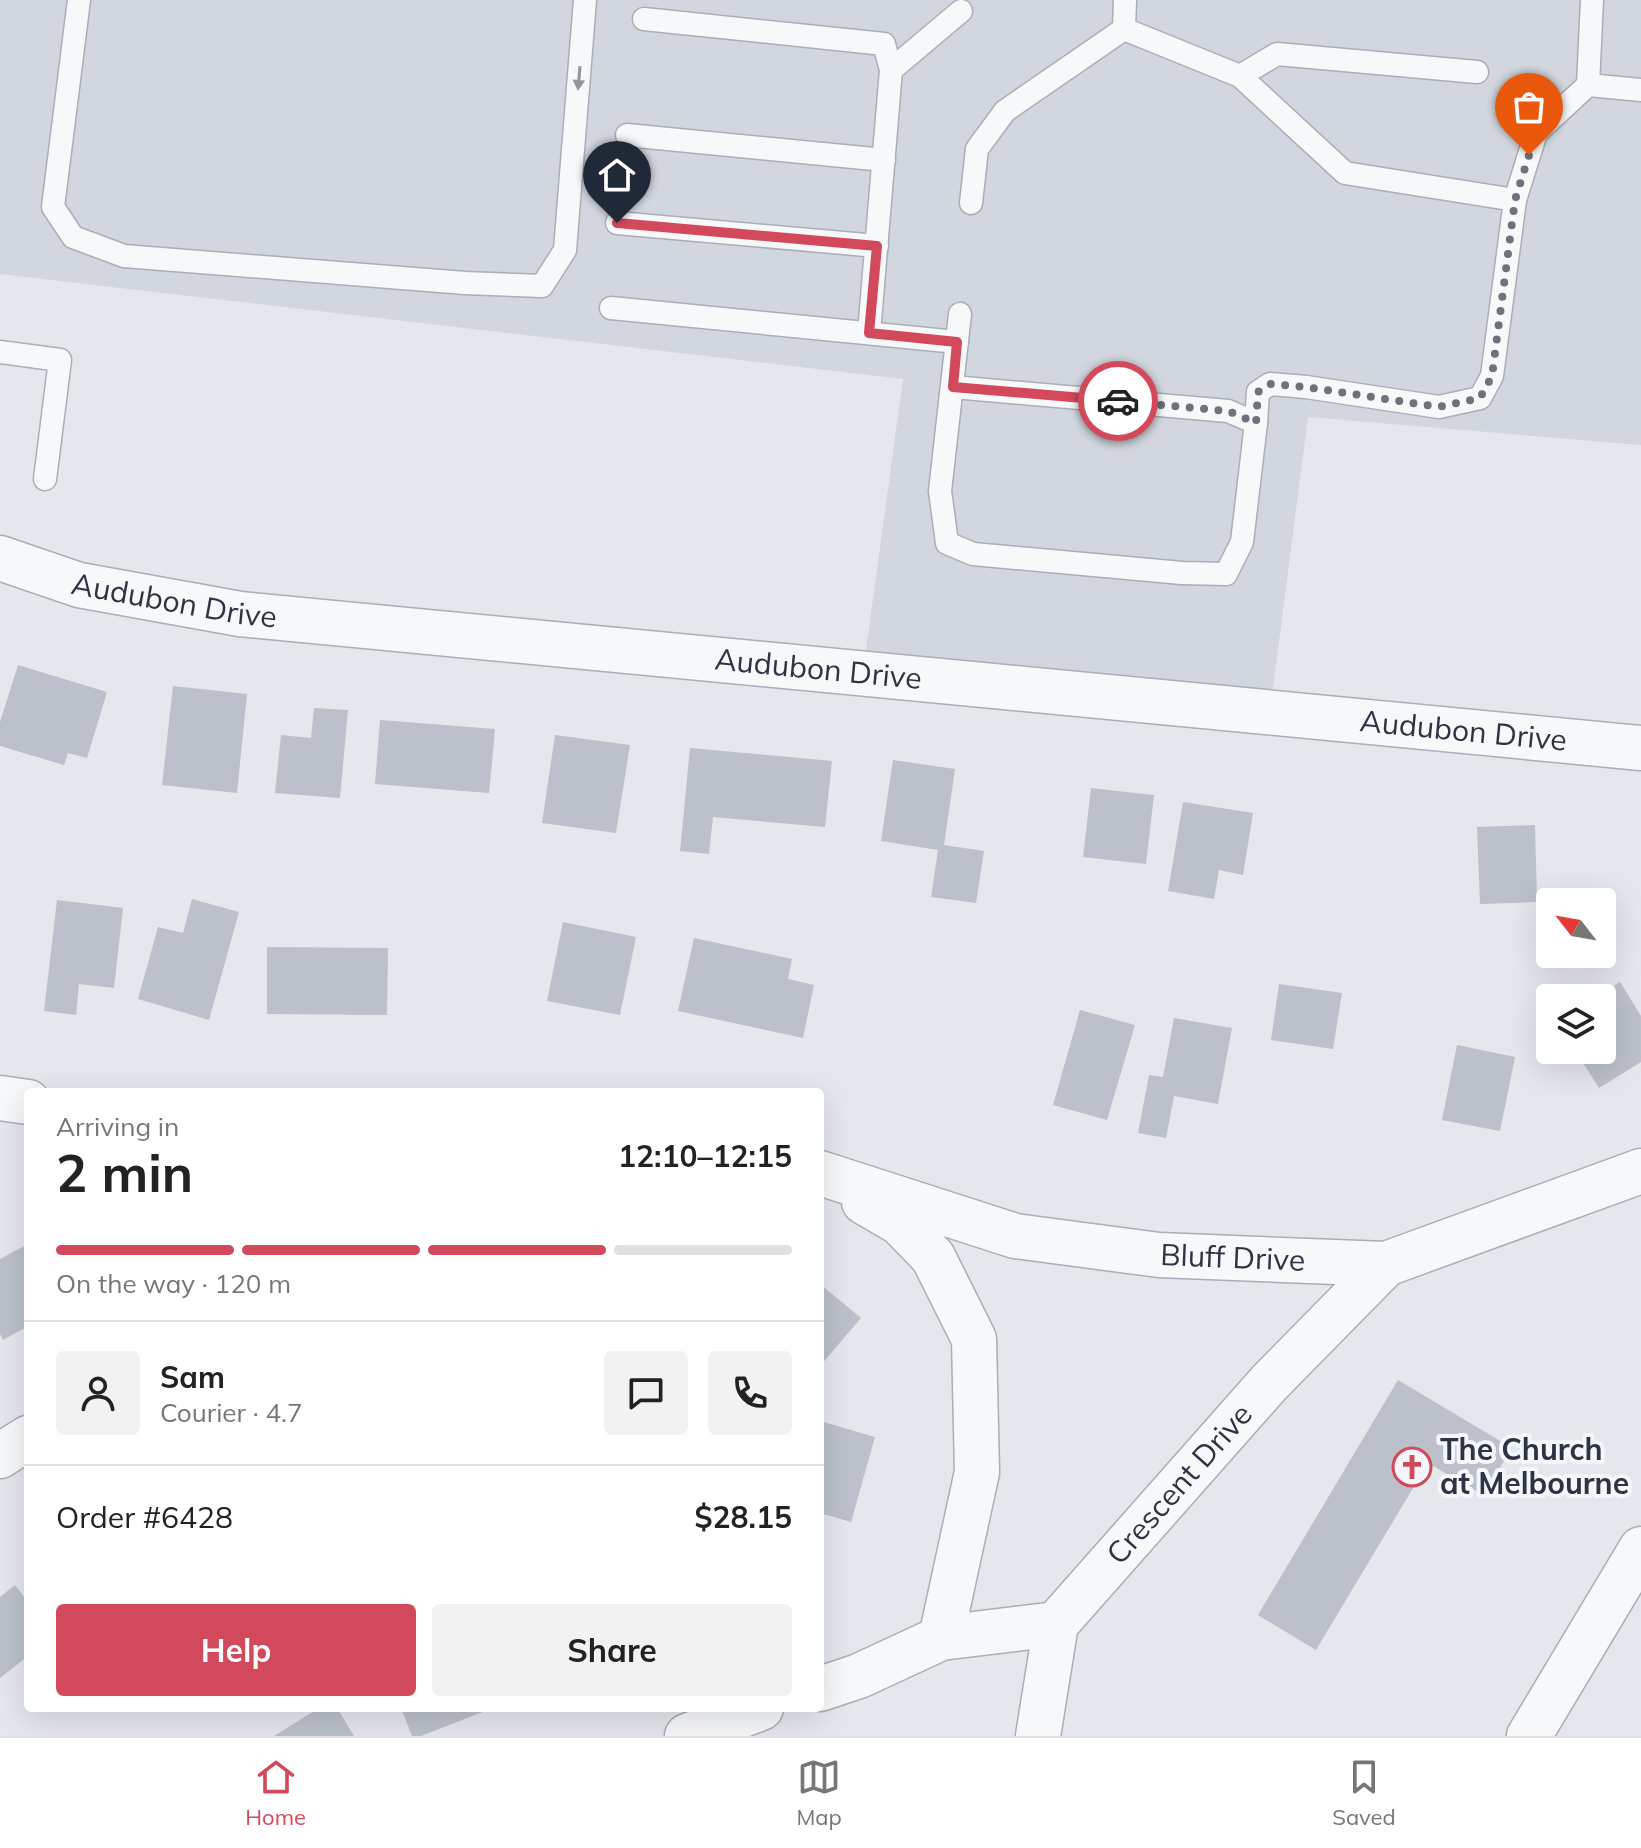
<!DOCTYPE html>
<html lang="en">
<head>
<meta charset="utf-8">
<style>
  :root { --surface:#fff; --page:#f2f2f2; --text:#222; --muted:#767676; --line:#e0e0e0; --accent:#d1495b }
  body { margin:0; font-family:Mulish,sans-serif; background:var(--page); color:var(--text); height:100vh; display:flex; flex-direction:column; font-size:30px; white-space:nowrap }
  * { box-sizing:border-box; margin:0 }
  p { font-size:26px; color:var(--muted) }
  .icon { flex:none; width:44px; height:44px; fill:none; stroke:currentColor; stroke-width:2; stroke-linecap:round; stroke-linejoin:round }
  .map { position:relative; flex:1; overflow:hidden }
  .panel { position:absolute; left:24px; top:1088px; width:800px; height:624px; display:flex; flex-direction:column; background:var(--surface); border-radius:8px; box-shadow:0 8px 32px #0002 }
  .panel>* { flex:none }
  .needle { width:52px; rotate:301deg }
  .controls { position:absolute; left:1536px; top:888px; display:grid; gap:16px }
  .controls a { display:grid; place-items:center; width:80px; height:80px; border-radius:8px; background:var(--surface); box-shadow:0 8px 32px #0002; font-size:40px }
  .pin { position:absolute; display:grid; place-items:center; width:68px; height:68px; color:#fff; margin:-82px -34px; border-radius:50% 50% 50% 0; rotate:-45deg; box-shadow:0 0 8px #0007 }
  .pin .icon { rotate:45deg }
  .courier { position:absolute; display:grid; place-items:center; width:80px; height:80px; margin:-40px; border:6px solid #d1495b; border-radius:50%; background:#fff; color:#222; box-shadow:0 2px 10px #0007 }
  .overview em { font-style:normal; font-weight:700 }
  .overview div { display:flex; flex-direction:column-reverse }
  .overview { display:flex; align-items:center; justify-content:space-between; height:136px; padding:0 32px }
  h1 { font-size:52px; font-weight:700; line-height:60px }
  .bar { display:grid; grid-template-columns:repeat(4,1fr); gap:12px 8px; align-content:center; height:96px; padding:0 32px }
  .bar i { height:10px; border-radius:6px; background:var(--line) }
  .bar .current { background:var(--accent) }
  .bar p { grid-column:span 4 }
  .line { display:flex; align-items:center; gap:20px; padding:0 32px; border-top:2px solid var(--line) }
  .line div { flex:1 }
  .round { display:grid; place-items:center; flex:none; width:84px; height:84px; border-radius:8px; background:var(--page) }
  .action { display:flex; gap:16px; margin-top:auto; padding:16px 32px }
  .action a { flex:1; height:92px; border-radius:8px; background:var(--accent); color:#fff; font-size:32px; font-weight:700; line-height:92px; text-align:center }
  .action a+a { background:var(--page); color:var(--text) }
  .menu { display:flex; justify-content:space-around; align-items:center; height:112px; border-top:2px solid var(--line); background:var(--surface); font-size:22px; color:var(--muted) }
  .menu a { display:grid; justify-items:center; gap:4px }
  .menu .current { color:var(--accent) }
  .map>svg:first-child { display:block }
  .built { fill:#d2d6de }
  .building { fill:#bbc0ca }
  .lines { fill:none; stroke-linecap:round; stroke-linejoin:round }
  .service-casing { stroke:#a9aeb7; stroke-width:25 }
  .minor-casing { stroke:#a9aeb7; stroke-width:47 }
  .service { stroke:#f7f8fa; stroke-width:22 }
  .minor { stroke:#f7f8fa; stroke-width:44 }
  .oneway { fill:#9196a0 }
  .done { stroke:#6c737f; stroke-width:8; stroke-dasharray:0 14.4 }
  .route { stroke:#d1495b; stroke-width:10 }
  .labels { text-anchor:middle; stroke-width:8; stroke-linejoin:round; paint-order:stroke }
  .street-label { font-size:30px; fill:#2b3445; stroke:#f4f6f9 }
  .poi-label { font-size:30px; font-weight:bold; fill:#2b3445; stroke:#f4f6f9; text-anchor:start }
</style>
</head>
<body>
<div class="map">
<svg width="1641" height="1736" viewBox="0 0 1641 1736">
  <rect width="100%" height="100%" fill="#e4e7ec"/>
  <path class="built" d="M0,0H1641V445L1308,417L1270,711L863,672L903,379L0,274Z"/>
  <g class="building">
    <path d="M18,665L107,692L87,758L68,753L64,765L0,746V722Z"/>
    <path d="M173,686L247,694L237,793L162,785Z"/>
    <path d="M314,708L348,710L340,798L275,793L281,735L311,738Z"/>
    <path d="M380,720L495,729L489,793L375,784Z"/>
    <path d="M555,735L630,745L616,833L542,823Z"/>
    <path d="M690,748L832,761L825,827L713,817L709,854L680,851Z"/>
    <path d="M893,760L955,769L944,845L984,851L976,903L931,897L938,850L881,841Z"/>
    <path d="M1091,788L1154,795L1146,864L1083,857Z"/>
    <path d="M1183,802L1253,813L1243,875L1219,870L1214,899L1168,891Z"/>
    <path d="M1535,825L1537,902L1480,904L1477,827Z"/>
    <path d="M192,899L239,912L209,1020L138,999L158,927L183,933Z"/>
    <path d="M57,900L123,908L114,988L79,984L76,1015L44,1011Z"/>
    <path d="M563,922L636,937L620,1015L547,1001Z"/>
    <path d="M694,938L792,959L788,979L814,985L803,1038L678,1011Z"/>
    <path d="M267,947L388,948L387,1015L267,1014Z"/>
    <path d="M1620,982L1641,1016V1062L1599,1088L1575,1050H1602V998H1595Z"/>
    <path d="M1279,984L1342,993L1333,1049L1271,1040Z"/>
    <path d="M1080,1010L1135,1025L1107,1120L1053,1105Z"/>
    <path d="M1174,1018L1232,1028L1218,1104L1174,1096L1166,1138L1138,1133L1149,1075L1163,1077Z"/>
    <path d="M1457,1045L1515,1057L1500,1131L1442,1120Z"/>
    <path d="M28,1244V1326L3,1340L0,1334V1259Z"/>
    <path d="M820,1284L861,1318L820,1366Z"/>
    <path d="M1398,1380L1512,1448L1483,1495L1428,1463L1316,1650L1258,1615Z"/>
    <path d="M820,1421L875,1437L851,1522L820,1513Z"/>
    <path d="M15,1585L28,1602V1656L0,1678V1597Z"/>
    <path d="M319,1708H337L354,1736H274Z"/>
    <path d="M401,1708H493L421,1736H412Z"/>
  </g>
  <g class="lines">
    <defs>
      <g id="service">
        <path d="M79,0L53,207L73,237L124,256L465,283L542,286L565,250L585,0"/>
        <path d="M1125,0L1124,29L1240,76L1345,173L1515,200L1536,133L1588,85L1592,0"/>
        <path d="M644,19L884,44L891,70"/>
        <path d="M1240,76L1277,54L1477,72"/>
        <path d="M1588,85L1641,90"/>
        <path d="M627,135L884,160"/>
        <path d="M971,203L977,149L1005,111L1124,29"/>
        <path d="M617,223L877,246"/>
        <path d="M611,308L957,342"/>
        <path d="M869,333L891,70L961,11"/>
        <path d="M0,352L60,360L45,479"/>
        <path d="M953,387L1228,411L1256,423L1242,542L1226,574L1182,573L973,554L947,543L940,491L960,314"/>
        <path d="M1256,423L1258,392L1270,384L1306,387L1439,407L1480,398L1492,376L1515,200"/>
      </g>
      <g id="minor">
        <path id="s1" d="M0,558L79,585L240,614L1641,748"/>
        <path d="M0,1098L28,1102"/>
        <path id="s2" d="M820,1173L1015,1236L1159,1255L1386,1264L1641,1171"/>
        <path d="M864,1202L900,1223L933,1257L974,1339L977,1472L941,1638"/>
        <path d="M0,1456L28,1438"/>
        <path d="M820,1689L859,1676L941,1638L1056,1624"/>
        <path d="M687,1736L761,1708"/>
        <path id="s3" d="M1038,1736L1056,1624L1269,1383L1386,1264"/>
        <path d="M1529,1736L1641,1549"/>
      </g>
    </defs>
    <use href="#service" class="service-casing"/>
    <use href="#minor" class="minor-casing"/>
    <use href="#service" class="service"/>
    <use href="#minor" class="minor"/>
  </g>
  <defs><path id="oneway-solid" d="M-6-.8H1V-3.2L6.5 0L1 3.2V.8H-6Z" transform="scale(2)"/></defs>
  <use class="oneway" href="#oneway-solid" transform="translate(579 78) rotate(95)"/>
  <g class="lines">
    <path class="done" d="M1118,401L1228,411L1256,423L1258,392L1270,384L1306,387L1439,407L1480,398L1492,376L1515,200L1529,155"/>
    <path class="route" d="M617,223L877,246L869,333L957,342L953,387L1118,401"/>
  </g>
  <defs>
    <symbol id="church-ring" viewBox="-11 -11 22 22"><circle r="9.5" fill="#f4f6f9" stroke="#d1495b" stroke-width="1.5"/><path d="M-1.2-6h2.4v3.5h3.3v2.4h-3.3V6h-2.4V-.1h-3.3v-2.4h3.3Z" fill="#d1495b"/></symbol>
  </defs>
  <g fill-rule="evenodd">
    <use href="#church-ring" x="1390" y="1445" width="44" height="44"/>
  </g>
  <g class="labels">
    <g class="street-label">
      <text dy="10" stroke="none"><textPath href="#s1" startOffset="180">Audubon Drive</textPath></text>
      <text dy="10" stroke="none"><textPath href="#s1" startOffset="828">Audubon Drive</textPath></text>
      <text dy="10" stroke="none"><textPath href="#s1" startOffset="1476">Audubon Drive</textPath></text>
      <text dy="10" stroke="none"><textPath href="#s2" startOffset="424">Bluff Drive</textPath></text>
      <text dy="10" stroke="none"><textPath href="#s3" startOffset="300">Crescent Drive</textPath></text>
    </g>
    <g class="poi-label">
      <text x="1440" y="1460">The Church<tspan x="1440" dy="34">at Melbourne</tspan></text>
    </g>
  </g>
</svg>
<div class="controls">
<a><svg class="needle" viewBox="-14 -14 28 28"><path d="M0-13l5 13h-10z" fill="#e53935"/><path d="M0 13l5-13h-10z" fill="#767676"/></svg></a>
<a><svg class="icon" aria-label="layers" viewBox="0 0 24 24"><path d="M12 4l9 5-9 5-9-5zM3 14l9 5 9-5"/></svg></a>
</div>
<div class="pin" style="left:1529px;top:155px;background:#ea580c"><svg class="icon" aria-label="bag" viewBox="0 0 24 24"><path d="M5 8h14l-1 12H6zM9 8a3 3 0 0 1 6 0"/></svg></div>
<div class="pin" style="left:617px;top:223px;background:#1f2937"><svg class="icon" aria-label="home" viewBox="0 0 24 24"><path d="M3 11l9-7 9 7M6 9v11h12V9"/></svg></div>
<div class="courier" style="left:1118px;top:401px"><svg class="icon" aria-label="car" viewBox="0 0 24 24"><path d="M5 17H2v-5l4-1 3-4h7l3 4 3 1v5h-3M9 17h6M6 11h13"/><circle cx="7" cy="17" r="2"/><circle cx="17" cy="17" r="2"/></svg></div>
<section class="panel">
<div class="overview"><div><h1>2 min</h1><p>Arriving in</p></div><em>12:10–12:15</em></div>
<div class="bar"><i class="current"></i><i class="current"></i><i class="current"></i><i></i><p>On the way · 120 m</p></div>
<div class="line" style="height:144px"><a class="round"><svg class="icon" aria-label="person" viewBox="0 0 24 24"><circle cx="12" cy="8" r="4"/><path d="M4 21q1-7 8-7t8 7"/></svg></a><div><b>Sam</b><p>Courier · 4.7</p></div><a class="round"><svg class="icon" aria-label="chat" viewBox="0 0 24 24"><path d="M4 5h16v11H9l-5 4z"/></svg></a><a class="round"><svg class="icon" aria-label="phone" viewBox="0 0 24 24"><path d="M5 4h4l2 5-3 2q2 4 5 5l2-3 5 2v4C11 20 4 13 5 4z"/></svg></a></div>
<div class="line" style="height:104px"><div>Order #6428</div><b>$28.15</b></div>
<div class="action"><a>Help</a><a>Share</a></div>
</section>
</div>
<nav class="menu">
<a class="current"><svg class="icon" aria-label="home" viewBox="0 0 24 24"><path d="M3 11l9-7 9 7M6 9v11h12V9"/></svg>Home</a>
<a><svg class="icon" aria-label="map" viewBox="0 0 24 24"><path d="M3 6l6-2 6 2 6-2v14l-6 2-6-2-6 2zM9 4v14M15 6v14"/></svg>Map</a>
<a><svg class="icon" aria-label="saved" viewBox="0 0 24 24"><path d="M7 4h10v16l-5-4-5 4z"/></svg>Saved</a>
</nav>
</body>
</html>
